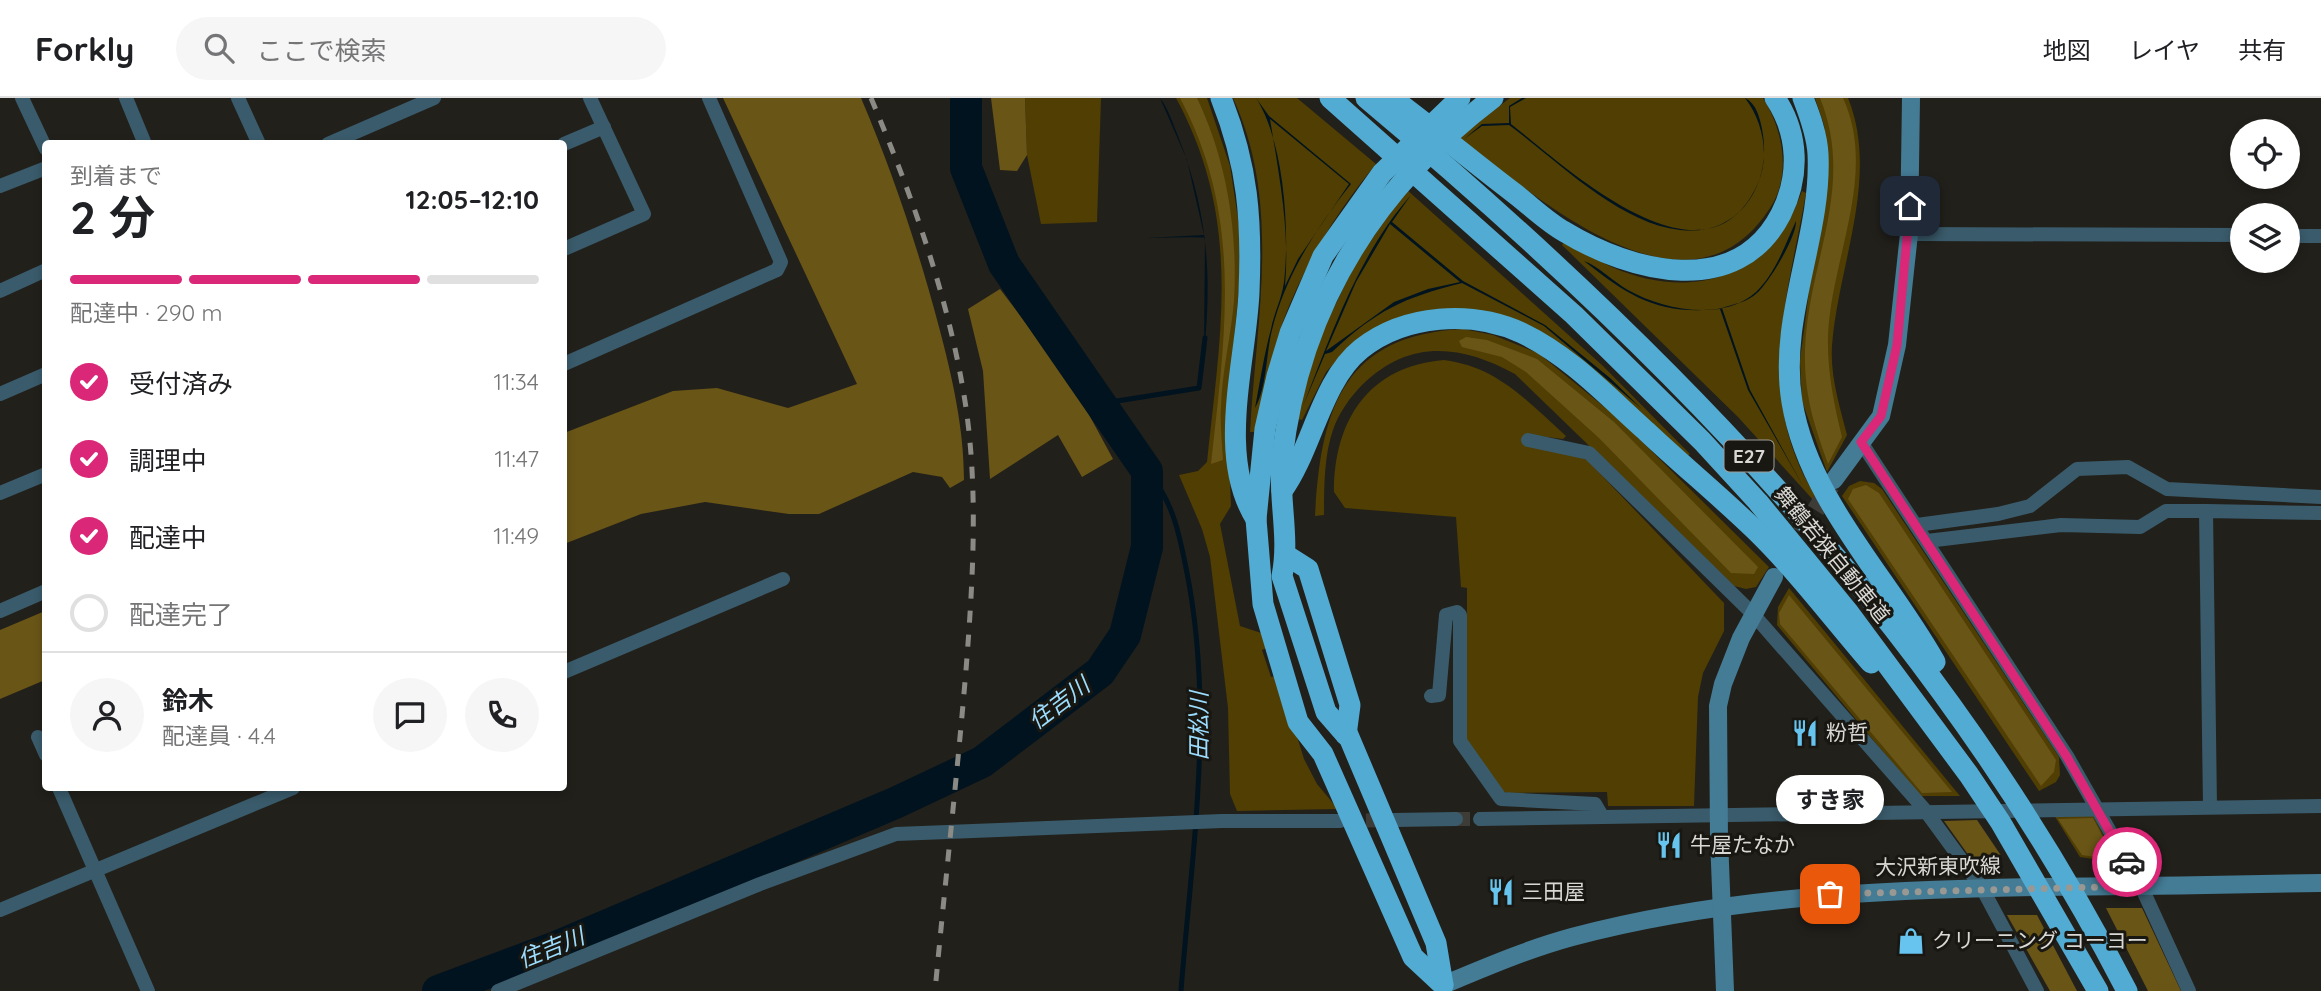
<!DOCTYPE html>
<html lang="ja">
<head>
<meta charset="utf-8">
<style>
  :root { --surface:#fff; --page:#f6f6f6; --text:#202124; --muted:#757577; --line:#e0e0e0; --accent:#db2777 }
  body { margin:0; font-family:Quicksand,"Noto Sans JP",sans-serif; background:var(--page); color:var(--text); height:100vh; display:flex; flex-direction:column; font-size:26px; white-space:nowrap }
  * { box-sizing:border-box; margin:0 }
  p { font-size:23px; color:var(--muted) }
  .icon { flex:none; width:38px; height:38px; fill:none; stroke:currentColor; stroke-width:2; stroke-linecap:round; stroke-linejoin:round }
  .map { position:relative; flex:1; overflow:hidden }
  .side { position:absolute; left:42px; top:42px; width:525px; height:651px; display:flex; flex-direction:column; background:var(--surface); border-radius:7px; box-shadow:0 4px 10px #0003 }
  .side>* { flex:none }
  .controls { position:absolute; left:2230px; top:21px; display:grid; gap:14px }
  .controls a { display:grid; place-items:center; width:70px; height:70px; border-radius:50%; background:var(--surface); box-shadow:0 4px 10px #0003; font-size:35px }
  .pin { position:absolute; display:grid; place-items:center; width:60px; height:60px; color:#fff; margin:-30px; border-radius:14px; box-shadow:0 4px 10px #0006 }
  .courier { position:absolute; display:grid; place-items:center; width:70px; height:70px; margin:-35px; border:5px solid #db2777; border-radius:50%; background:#fff; color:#222; box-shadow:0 2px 9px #0007 }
  .bubble { position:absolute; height:49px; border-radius:24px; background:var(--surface); box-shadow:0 4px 10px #0003; font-size:23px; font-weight:700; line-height:49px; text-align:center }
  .headline em { font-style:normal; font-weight:700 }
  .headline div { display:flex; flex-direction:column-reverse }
  .headline { display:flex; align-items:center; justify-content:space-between; height:119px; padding:0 28px }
  h1 { font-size:46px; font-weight:700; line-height:52px }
  .bar { display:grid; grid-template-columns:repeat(4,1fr); gap:10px 7px; align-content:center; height:84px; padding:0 28px }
  .bar i { height:9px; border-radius:5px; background:var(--line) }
  .bar .active { background:var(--accent) }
  .bar p { grid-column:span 4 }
  .line { display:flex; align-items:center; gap:18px; padding:0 28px; border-top:2px solid var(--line) }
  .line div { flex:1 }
  .round { display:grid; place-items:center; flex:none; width:74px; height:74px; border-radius:37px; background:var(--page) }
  ol { padding:0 28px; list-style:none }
  li { display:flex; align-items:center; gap:21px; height:77px }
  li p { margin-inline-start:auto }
  li .icon { padding:7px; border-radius:50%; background:var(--accent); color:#fff; stroke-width:4 }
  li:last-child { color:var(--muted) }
  li i { width:38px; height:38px; border:4px solid var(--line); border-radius:50% }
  header { display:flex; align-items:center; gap:42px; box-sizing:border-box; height:98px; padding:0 35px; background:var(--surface); border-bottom:2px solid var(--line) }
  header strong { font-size:33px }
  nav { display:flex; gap:38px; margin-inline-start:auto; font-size:24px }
  .search { width:490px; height:63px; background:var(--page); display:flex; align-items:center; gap:18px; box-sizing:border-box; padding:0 24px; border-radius:38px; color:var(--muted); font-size:26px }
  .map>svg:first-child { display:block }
  .green { fill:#503e03 }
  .forest { fill:#695516 }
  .water { fill:#00131f; fill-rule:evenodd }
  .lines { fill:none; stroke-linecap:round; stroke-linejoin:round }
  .stream { stroke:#00131f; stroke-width:5 }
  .river { stroke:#00131f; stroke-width:32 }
  .street-tunnel { stroke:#3d3c37; stroke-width:14; stroke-dasharray:14 7; stroke-linecap:butt }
  .secondary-tunnel { stroke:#3d3c37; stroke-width:18; stroke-dasharray:18 9; stroke-linecap:butt }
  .street { stroke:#3a5b6b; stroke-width:14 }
  .secondary { stroke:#447b95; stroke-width:18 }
  .highway { stroke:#52abd3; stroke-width:21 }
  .rail { stroke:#8b8a85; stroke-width:5; stroke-dasharray:12 12; stroke-linecap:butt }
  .done { stroke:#999893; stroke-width:7; stroke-dasharray:0 12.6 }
  .route { stroke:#db2777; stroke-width:9 }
  .labels { text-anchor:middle; stroke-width:6; stroke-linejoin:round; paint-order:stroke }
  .shield { fill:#191712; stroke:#9f9e9a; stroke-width:2 }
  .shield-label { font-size:19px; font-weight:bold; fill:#d9d8d4 }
  .street-label { font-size:21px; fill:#d9d8d4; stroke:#191712 }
  .poi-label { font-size:21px; fill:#d9d8d4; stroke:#191712; text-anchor:start }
  .water-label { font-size:23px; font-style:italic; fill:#9cddfe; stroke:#191712 }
</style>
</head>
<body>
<header>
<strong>Forkly</strong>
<div class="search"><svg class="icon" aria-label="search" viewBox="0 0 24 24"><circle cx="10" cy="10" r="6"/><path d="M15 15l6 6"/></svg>ここで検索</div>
<nav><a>地図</a><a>レイヤ</a><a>共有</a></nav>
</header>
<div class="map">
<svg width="2321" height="893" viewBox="0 0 2321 893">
  <rect width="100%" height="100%" fill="#22201b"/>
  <g class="green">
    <path d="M1025,0H1101L1097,124L1041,126L1027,57Z"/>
    <path d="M1176,0H1207L1230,68L1239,127V190L1227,313L1231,408L1220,426L1240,528L1264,536L1269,549L1262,552L1271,579L1278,578L1304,661L1317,686L1338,711L1237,713L1230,696L1228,610L1210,459L1202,431L1179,377L1198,373L1207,364C1221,232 1242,122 1176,0Z"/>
    <path d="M1233,0H1297L1376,66C1336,114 1302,170 1281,229C1270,263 1264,300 1255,334H1250C1256,222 1282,106 1233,0Z"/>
    <path d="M1510,0H1763C1783,32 1792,77 1770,110C1688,237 1536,98 1458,39Z"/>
    <path d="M1815,0H1848C1880,79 1838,167 1832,248C1830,278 1840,309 1847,337L1827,374L1802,303L1800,263L1827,53L1824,27Z"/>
    <path d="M1406,91L1603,268L1690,356L1688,358L1488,214L1348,250L1326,274L1302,322L1297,321L1317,245L1355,166Z"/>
    <path d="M1802,93L1806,95C1787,202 1753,302 1818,402L1815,404L1738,319L1562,147L1565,143C1580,152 1596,162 1612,169C1693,205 1772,178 1802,93Z"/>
    <path d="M1463,231L1493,237L1538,255L1618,320L1769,469L1756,489L1746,491L1734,488L1515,276C1460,246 1409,241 1362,287C1351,298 1338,316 1333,332C1324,357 1324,391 1324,417L1315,418C1321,312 1342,237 1463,231Z"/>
    <path d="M1444,262C1498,269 1527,303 1566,338L1563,341L1530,337L1587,362L1724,505V533L1703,575L1698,599L1694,708H1608L1607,694L1508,695L1502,693L1467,643V490L1461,489L1456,419L1345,410L1334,394C1334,322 1369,268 1444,262Z"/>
    <path d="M1860,383L1874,385L1882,391L2059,659L2060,677L2056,684L2039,693L1842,398L1849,388Z"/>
    <path d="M1789,490L1960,698H1920L1777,527L1778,509Z"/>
    <path d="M2092,716L2118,765L2080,759L2054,717Z"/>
  </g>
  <g class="forest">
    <path d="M723,0H861C893,75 918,150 939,229C952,278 964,330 964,382L950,390L942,379L913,374L819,416H789L705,404L641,416L564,446V335L673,293L717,290L788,310L857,286Z"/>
    <path d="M991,0H1025L1027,57L1017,73L1000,72Z"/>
    <path d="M1180,0H1197C1227,63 1238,133 1234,203C1231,238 1222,273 1221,309C1220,326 1222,344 1223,362L1211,366C1225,237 1244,120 1180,0Z"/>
    <path d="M1820,0H1843C1878,76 1831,160 1828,238C1827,272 1834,307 1842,339L1828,366C1813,324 1804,296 1805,252C1808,163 1856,89 1820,0Z"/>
    <path d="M1000,191L1074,289L1113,361L1082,379L1058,337L990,381L983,273L968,211Z"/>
    <path d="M1466,239L1487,242L1537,261L1614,324L1758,469L1754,476L1731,475L1599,340L1526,274L1502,259L1462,249L1459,243Z"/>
    <path d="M1866,387L1879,395L2056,662L2054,674L2041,688L1848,401L1853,391Z"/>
    <path d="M1789,497L1952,694L1922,695L1780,526L1779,515Z"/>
    <path d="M45,513V582L0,601V532Z"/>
    <path d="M2093,720L2115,762L2082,757L2058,721Z"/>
    <path d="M1977,722L2002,759L1977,769L1944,723Z"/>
    <path d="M2106,810H2142L2181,893H2148Z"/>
    <path d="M2007,817H2037L2077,893H2050Z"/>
  </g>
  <g class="water">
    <path d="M1160,0C1168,10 1173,26 1178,38C1208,114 1212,176 1204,256L1205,139L1146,140L1204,137L1187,62Z"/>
    <path d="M1256,0L1269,18L1351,86C1317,129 1285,178 1272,232C1266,255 1267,290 1255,310C1260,284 1264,257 1271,231C1274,215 1282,200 1284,184C1290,132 1284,43 1256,0ZM1270,21L1349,86L1298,161L1285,188C1290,131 1279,77 1270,21Z"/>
    <path d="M1522,0H1526L1510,9L1511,26C1566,69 1707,202 1758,85C1770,58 1763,23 1745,0C1756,5 1760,20 1762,31C1773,85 1740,139 1680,132C1618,125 1558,63 1509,27L1482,28L1464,41L1482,26L1509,25V8Z"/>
    <path d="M1411,97L1392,124L1463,183L1545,227L1610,280L1642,311L1544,228L1462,185C1403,200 1377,212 1332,254L1325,256L1303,308C1332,235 1358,157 1411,97ZM1390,126L1460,184L1428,191L1394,204L1326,253L1356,184Z"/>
    <path d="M1796,123C1797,138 1770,183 1757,195C1748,204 1734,206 1722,210L1750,292L1803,388L1748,292L1720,211C1659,217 1631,200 1584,163C1598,168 1614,184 1628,192C1663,212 1723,224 1756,194C1775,176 1785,147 1796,123Z"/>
  </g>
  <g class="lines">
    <g class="stream">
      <path d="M1098,306L1199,290L1205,240"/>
      <path d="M1147,373C1172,401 1179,434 1186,470C1215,610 1192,752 1181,893"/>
    </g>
    <path class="river" d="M438,893L556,849L895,705L982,664L1100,574L1125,537L1147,449V373L1004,166L966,70V0"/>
    <g class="street-tunnel">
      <path d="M1456,721H1480"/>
      <path d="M1345,723L1391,722"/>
    </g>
    <path class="secondary-tunnel" d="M1801,435L1831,388"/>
    <g class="street">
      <path d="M22,0L46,51"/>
      <path d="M126,0L145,46"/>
      <path d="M238,0L259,46"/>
      <path d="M328,46L434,0"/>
      <path d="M564,46L604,29"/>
      <path d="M0,88L46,70"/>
      <path d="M1909,136L2242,137"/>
      <path d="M2287,138H2321"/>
      <path d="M564,151L644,116L590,0"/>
      <path d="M0,193L46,172"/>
      <path d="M564,266L777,172L781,164L709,0"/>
      <path d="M0,296L46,276"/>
      <path d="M1528,342L1589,355L1753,516L1925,712L1982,790L2037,893"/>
      <path d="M1861,344L2067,658L2141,788L2189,893"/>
      <path d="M0,395L46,376"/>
      <path d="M1917,427L1998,416L2030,408L2077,371L2128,369L2167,391L2321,399"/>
      <path d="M1927,443L2061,427L2140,429L2166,413H2206"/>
      <path d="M0,513L46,493"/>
      <path d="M564,574L783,481"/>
      <path d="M1431,598L1439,597L1446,517L1457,514L1460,517V643L1501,701L1595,706L1602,718"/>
      <path d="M38,639L46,657"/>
      <path d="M59,690L148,893"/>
      <path d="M2210,709L2206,413L2321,415"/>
      <path d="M1480,721L2321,708"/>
      <path d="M1394,722L1456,721"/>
      <path d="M0,812L293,690"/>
      <path d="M498,893L760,786L896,736L1222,723H1340"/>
    </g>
    <g class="secondary">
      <path d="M1834,382L1881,318L1897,247L1909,136L1911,0"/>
      <path d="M1443,887C1486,869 1528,851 1572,839C1726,798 1882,792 2040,789C2134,788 2227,787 2321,785"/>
      <path d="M1725,893L1719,740L1718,608L1723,586L1741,540L1774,479"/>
    </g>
    <g class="highway">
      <path d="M1221,0C1248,68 1252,121 1249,194C1246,264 1216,358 1256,421"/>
      <path d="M1330,0L1574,217L1702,343L1758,404L1849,515L1969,677L2001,725L2098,893"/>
      <path d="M1366,0C1673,257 1942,534 2127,893"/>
      <path d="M1392,0C1434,31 1473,64 1514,95C1531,108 1547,124 1565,134C1631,174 1737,202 1781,116C1800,78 1799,36 1775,0"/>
      <path d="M1803,0C1810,18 1817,37 1818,56C1822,138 1778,219 1792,304C1808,402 1888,480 1935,564"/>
      <path d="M1282,393C1312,352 1321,283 1361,251C1405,216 1472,212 1522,235C1570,258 1607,298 1646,333C1682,367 1721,399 1756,433C1797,473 1833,521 1871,565"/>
      <path d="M1286,457L1308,471L1350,607L1346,637"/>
      <path d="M1343,625L1436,845L1443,887"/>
      <path d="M1346,637L1326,614L1282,478C1290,439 1278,400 1282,361C1299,211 1373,91 1493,0"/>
      <path d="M1443,887L1413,859L1323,656L1298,624L1263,506L1256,421L1265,331L1277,278L1290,235L1323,158L1382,75L1460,0"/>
    </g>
    <path class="rail" d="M871,0C911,95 947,195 964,297C979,387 973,482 966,572C957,679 945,786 935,893"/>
  </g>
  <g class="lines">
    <path class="done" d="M1830,796L2141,788L2127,764"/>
    <path class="route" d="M1910,108L1897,247L1881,318L1861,344L2067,659L2127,764"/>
  </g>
  <defs>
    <symbol id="restaurant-bare" viewBox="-9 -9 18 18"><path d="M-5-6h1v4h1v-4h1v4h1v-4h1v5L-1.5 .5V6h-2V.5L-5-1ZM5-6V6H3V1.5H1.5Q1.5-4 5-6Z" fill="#66c4ef" stroke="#191712" stroke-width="2.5" paint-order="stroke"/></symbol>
    <symbol id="shop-bare" viewBox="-9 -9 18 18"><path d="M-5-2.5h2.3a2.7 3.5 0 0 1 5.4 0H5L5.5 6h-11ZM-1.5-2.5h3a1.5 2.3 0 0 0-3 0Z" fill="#66c4ef" stroke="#191712" stroke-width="2.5" paint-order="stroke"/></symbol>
  </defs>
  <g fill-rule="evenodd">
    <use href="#restaurant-bare" x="1786" y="616" width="38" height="38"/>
    <use href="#restaurant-bare" x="1650" y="728" width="38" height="38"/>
    <use href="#restaurant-bare" x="1482" y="775" width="38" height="38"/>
    <use href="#shop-bare" x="1892" y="824" width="38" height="38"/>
  </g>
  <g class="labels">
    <rect class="shield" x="1724.5" y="342.5" width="49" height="31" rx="5"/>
    <g class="shield-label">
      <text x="1749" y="365">E27</text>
    </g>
    <g class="street-label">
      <text transform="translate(1832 457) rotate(51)" y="7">舞鶴若狭自動車道</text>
      <text transform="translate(1938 769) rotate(-1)" y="7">大沢新東吹線</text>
    </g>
    <g class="poi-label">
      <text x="1826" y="642">粉哲</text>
      <text x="1690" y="754">牛屋たなか</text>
      <text x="1522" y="801">三田屋</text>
      <text x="1932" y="850">クリーニング コーヨー</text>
    </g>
    <g class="water-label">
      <text transform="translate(1059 605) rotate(-37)" y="8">住吉川</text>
      <text transform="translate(1199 628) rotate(-90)" y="8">田松川</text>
      <text transform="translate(551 850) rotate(-22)" y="8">住吉川</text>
    </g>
  </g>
</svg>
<div class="controls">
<a><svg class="icon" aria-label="locate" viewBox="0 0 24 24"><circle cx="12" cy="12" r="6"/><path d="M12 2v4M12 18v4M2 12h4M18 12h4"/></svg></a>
<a><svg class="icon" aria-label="layers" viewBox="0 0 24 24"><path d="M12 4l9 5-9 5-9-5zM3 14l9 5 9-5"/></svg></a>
</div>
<div class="pin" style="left:1830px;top:796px;background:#ea580c"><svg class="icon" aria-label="bag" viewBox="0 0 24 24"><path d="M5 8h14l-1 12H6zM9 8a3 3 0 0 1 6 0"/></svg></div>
<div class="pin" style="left:1910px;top:108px;background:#1f2937"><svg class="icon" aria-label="home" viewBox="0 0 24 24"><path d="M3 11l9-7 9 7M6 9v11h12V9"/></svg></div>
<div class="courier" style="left:2127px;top:764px"><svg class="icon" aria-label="car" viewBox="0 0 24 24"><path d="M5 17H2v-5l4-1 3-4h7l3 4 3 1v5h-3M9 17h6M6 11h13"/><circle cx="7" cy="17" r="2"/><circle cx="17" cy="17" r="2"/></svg></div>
<div class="bubble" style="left:1776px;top:677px;width:108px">すき家</div>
<section class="side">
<div class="headline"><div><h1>2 分</h1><p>到着まで</p></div><em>12:05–12:10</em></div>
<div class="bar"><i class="active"></i><i class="active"></i><i class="active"></i><i></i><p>配達中 · 290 m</p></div>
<ol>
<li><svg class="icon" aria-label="check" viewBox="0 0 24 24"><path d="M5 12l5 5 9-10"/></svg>受付済み<p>11:34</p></li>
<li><svg class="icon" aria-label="check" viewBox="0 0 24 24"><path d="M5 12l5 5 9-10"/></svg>調理中<p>11:47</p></li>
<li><svg class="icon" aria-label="check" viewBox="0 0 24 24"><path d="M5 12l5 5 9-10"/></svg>配達中<p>11:49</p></li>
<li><i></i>配達完了</li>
</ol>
<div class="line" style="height:126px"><a class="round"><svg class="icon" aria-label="person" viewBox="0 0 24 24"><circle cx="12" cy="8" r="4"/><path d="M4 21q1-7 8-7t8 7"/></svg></a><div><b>鈴木</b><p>配達員 · 4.4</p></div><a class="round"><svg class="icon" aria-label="chat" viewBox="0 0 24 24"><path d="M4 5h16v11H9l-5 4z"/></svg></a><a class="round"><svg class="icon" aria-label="phone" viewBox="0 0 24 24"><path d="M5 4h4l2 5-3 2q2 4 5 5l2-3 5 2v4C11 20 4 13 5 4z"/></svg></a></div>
</section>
</div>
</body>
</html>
